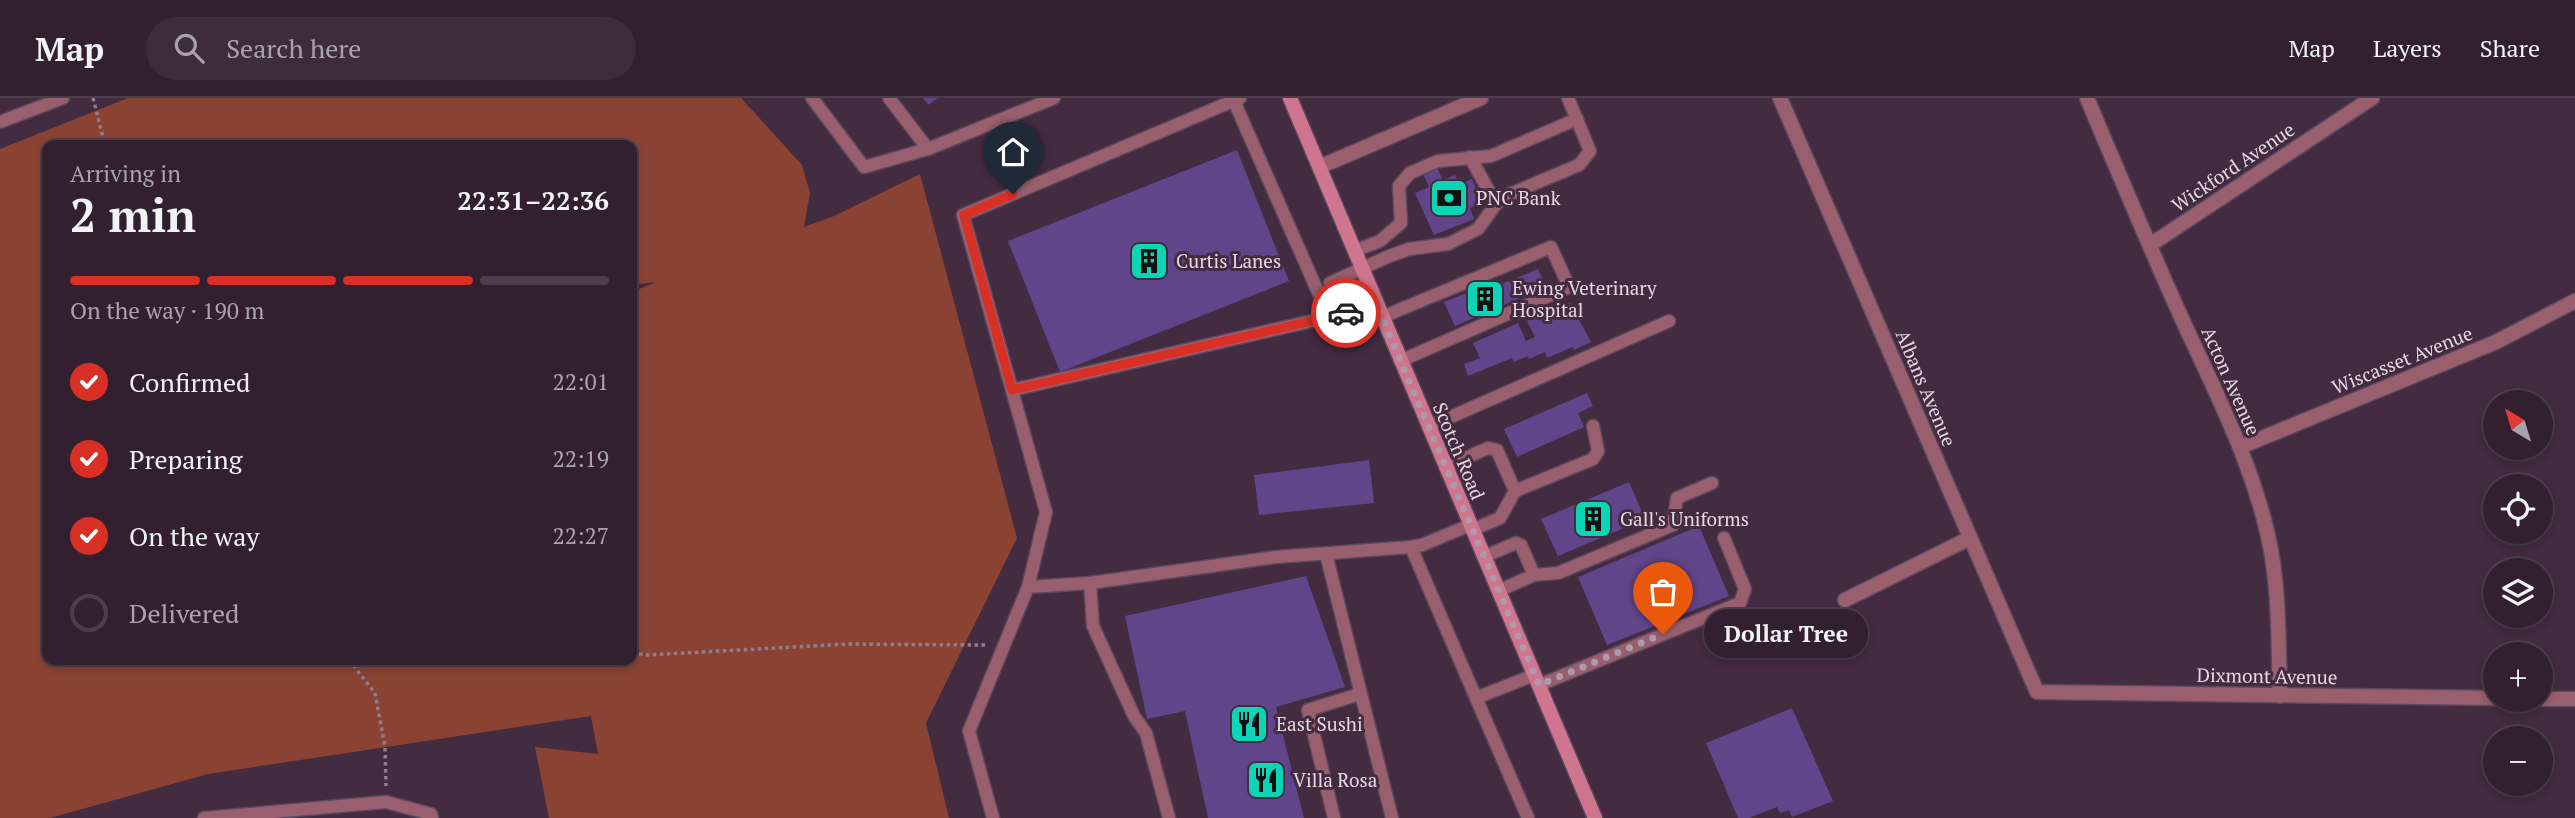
<!DOCTYPE html>
<html lang="en">
<head>
<meta charset="utf-8">
<style>
  :root { --surface:#322030; --page:#3d2d3c; --text:#f1f3f6; --muted:#a8a3ab; --line:#4d3e4c; --accent:#d93025 }
  body { margin:0; font-family:"PT Serif",serif; background:var(--page); color:var(--text); height:100vh; display:flex; flex-direction:column; font-size:26px; white-space:nowrap }
  * { box-sizing:border-box; margin:0 }
  p { font-size:23px; color:var(--muted) }
  .icon { flex:none; width:38px; height:38px; fill:none; stroke:currentColor; stroke-width:2; stroke-linecap:round; stroke-linejoin:round }
  .map { position:relative; flex:1; overflow:hidden }
  .drawer { position:absolute; left:42px; top:42px; width:595px; height:525px; display:flex; flex-direction:column; background:var(--surface); border-radius:14px; box-shadow:0 4px 10px #0003,0 0 0 2px var(--line) }
  .drawer>* { flex:none }
  .needle { width:46px; rotate:322deg }
  .tools { position:absolute; left:2483px; top:292px; display:grid; gap:14px }
  .tools a { display:grid; place-items:center; width:70px; height:70px; border-radius:50%; background:var(--surface); box-shadow:0 4px 10px #0003,0 0 0 2px var(--line); font-size:35px }
  .pin { position:absolute; display:grid; place-items:center; width:60px; height:60px; color:#fff; margin:-72px -30px; border-radius:50% 50% 50% 0; rotate:-45deg; box-shadow:0 0 7px #0007 }
  .pin .icon { rotate:45deg }
  .courier { position:absolute; display:grid; place-items:center; width:70px; height:70px; margin:-35px; border:5px solid #d93025; border-radius:50%; background:#fff; color:#222; box-shadow:0 2px 9px #0007 }
  .bubble { position:absolute; height:49px; border-radius:24px; background:var(--surface); box-shadow:0 4px 10px #0003,0 0 0 2px var(--line); font-size:23px; font-weight:800; line-height:49px; text-align:center }
  .summary em { font-style:normal; font-weight:800 }
  .summary div { display:flex; flex-direction:column-reverse }
  .summary { display:flex; align-items:center; justify-content:space-between; height:119px; padding:0 28px }
  h1 { font-size:46px; font-weight:800; line-height:52px }
  .bar { display:grid; grid-template-columns:repeat(4,1fr); gap:10px 7px; align-content:center; height:84px; padding:0 28px }
  .bar i { height:9px; border-radius:5px; background:var(--line) }
  .bar .on { background:var(--accent) }
  .bar p { grid-column:span 4 }
  ol { padding:0 28px; list-style:none }
  li { display:flex; align-items:center; gap:21px; height:77px }
  li p { margin-inline-start:auto }
  li .icon { padding:7px; border-radius:50%; background:var(--accent); color:#fff; stroke-width:4 }
  li:last-child { color:var(--muted) }
  li i { width:38px; height:38px; border:4px solid var(--line); border-radius:50% }
  header { display:flex; align-items:center; gap:42px; box-sizing:border-box; height:98px; padding:0 35px; background:var(--surface); border-bottom:2px solid var(--line) }
  header strong { font-size:33px }
  nav { display:flex; gap:38px; margin-inline-start:auto; font-size:24px }
  .search { width:490px; height:63px; background:var(--page); display:flex; align-items:center; gap:18px; box-sizing:border-box; padding:0 24px; border-radius:38px; color:var(--muted); font-size:26px }
  .map>svg:first-child { display:block }
  .green { fill:#8a4333; fill-rule:evenodd }
  .building { fill:#60458a }
  .lines { fill:none; stroke-linecap:round; stroke-linejoin:round }
  .lane-casing { stroke:#5d475a; stroke-width:15 }
  .street-casing { stroke:#5d475a; stroke-width:17 }
  .secondary-casing { stroke:#5d475a; stroke-width:17 }
  .path { stroke:#917d8e; stroke-width:3.5; stroke-dasharray:3.5 3.5; stroke-linecap:butt }
  .lane { stroke:#995f6f; stroke-width:12 }
  .street { stroke:#995f6f; stroke-width:14 }
  .secondary { stroke:#d0758f; stroke-width:14 }
  .done { stroke:#ad9baa; stroke-width:7; stroke-dasharray:0 12.6 }
  .route { stroke:#d93025; stroke-width:9 }
  .labels { text-anchor:middle; stroke-width:6; stroke-linejoin:round; paint-order:stroke }
  .street-label { font-size:19px; fill:#e6d7e3; stroke:#432b40 }
  .poi-label { font-size:19px; fill:#e6d7e3; stroke:#432b40; text-anchor:start }
</style>
</head>
<body>
<header>
<strong>Map</strong>
<div class="search"><svg class="icon" aria-label="search" viewBox="0 0 24 24"><circle cx="10" cy="10" r="6"/><path d="M15 15l6 6"/></svg>Search here</div>
<nav><a>Map</a><a>Layers</a><a>Share</a></nav>
</header>
<div class="map">
<svg width="2575" height="720" viewBox="0 0 2575 720">
  <rect width="100%" height="100%" fill="#432b40"/>
  <path class="green" d="M128,0H741L802,67L810,95L804,129L834,118L920,76L1017,440L926,625L949,720H549L535,649L598,656L591,618L208,676L50,720H0V51ZM47,47H632V187L656,184L632,194V562H47Z"/>
  <g class="building">
    <path d="M923,0H938L928,7Z"/>
    <path d="M1237,52L1289,183L1060,274L1008,143Z"/>
    <path d="M1437,70L1443,82L1455,77L1459,86L1472,81L1482,105L1470,110L1474,121L1434,137L1415,95L1429,89L1423,76Z"/>
    <path d="M1538,171L1546,189L1455,228L1444,204L1472,193L1474,197Z"/>
    <path d="M1570,205L1591,244L1574,252L1573,249L1547,260L1545,254L1529,261L1528,258L1514,264L1512,260L1468,278L1464,266L1480,260L1473,245L1518,225L1526,243L1535,239L1527,223Z"/>
    <path d="M1587,295L1593,308L1578,315L1584,329L1517,359L1504,331Z"/>
    <path d="M1369,362L1374,405L1259,417L1254,377Z"/>
    <path d="M1629,384L1645,421L1558,458L1541,421Z"/>
    <path d="M1699,428L1729,498L1607,547L1578,479Z"/>
    <path d="M1306,478L1345,589L1276,609L1304,720H1208L1185,613L1147,621L1125,518Z"/>
    <path d="M1792,610L1833,703L1792,719L1789,712L1780,715L1777,709L1749,720H1738L1706,645Z"/>
  </g>
  <g class="lines">
    <defs>
      <g id="lane">
        <path d="M812,0L864,69L928,51L1054,0"/>
        <path d="M889,0L928,51"/>
        <path d="M1234,3L1329,219"/>
        <path d="M0,24L63,0"/>
        <path d="M1470,59L1496,106"/>
        <path d="M1354,153L1380,143L1401,125L1399,88L1410,75L1438,63L1491,58L1577,21"/>
        <path d="M1330,185L1387,159L1409,151L1448,146L1478,131L1496,106L1510,96L1579,67L1590,53L1568,0"/>
        <path d="M1382,219L1551,149L1569,189L1400,263"/>
        <path d="M1012,292L1377,208"/>
        <path d="M1428,329L1669,223"/>
        <path d="M1445,369L1488,350L1497,352L1515,393L1500,420L1472,432"/>
        <path d="M1515,393L1593,361L1598,353L1593,328"/>
        <path d="M1470,427L1422,447L1411,449L1476,600"/>
        <path d="M1326,456L1392,720"/>
        <path d="M1483,459L1516,445L1521,447L1534,477L1498,493"/>
        <path d="M1534,477L1558,475L1673,427L1677,400L1712,385"/>
        <path d="M1090,485L1093,528L1134,618L1146,635L1169,720"/>
        <path d="M1028,489L1046,414L963,117L1240,0"/>
        <path d="M1539,587L1740,505L1745,491L1724,440"/>
        <path d="M204,720L386,704L431,716L432,720"/>
        <path d="M993,720L969,633L1028,489L1090,485L1276,459L1411,449"/>
        <path d="M1334,720L1308,612L1360,596"/>
        <path d="M1528,720L1476,600L1534,577"/>
      </g>
      <g id="street">
        <path d="M1780,0L2037,594L2496,600"/>
        <path d="M2087,0C2118,74 2149,148 2182,221C2214,291 2251,362 2268,438C2280,490 2278,545 2280,598"/>
        <path d="M1319,69L1481,0"/>
        <path d="M2150,147L2372,0"/>
        <path d="M2240,349L2496,244L2575,203"/>
        <path d="M1845,502L1970,440"/>
        <path d="M2541,601H2575"/>
      </g>
      <path id="secondary" d="M1290,0L1595,720"/>
    </defs>
    <use href="#lane" class="lane-casing"/>
    <use href="#street" class="street-casing"/>
    <use href="#secondary" class="secondary-casing"/>
    <g class="path">
      <path d="M93,0L105,47"/>
      <path d="M632,555L647,557L848,546L986,547"/>
      <path d="M349,562L375,595L385,649L386,688"/>
    </g>
    <use href="#lane" class="lane"/>
    <use href="#street" class="street"/>
    <use href="#secondary" class="secondary"/>
  </g>
  <g class="lines">
    <path class="done" d="M1346,215L1377,208L1539,587L1663,536"/>
    <path class="route" d="M1013,96L964,117L1012,292L1346,215"/>
  </g>
  <defs>
    <symbol id="bank-square" viewBox="-11 -11 22 22"><rect x="-9" y="-9" width="18" height="18" rx="4" fill="#0cd5b5" stroke="#432b40"/><path d="M-6-4H6V4H-6ZM0-2.3a2.3 2.3 0 1 0 0 4.6a2.3 2.3 0 1 0 0-4.6Z" fill="#111"/></symbol>
    <symbol id="building-square" viewBox="-11 -11 22 22"><rect x="-9" y="-9" width="18" height="18" rx="4" fill="#0cd5b5" stroke="#432b40"/><path d="M-4-6H4V6H1V3H-1V6H-4ZM-2.5-4.3h1.7v1.8h-1.7ZM.8-4.3h1.7v1.8H.8ZM-2.5-1h1.7V.8h-1.7ZM.8-1h1.7V.8H.8Z" fill="#111"/></symbol>
    <symbol id="restaurant-square" viewBox="-11 -11 22 22"><rect x="-9" y="-9" width="18" height="18" rx="4" fill="#0cd5b5" stroke="#432b40"/><path d="M-5-6h1v4h1v-4h1v4h1v-4h1v5L-1.5 .5V6h-2V.5L-5-1ZM5-6V6H3V1.5H1.5Q1.5-4 5-6Z" fill="#111"/></symbol>
  </defs>
  <g fill-rule="evenodd">
    <use href="#bank-square" x="1427" y="78" width="44" height="44"/>
    <use href="#building-square" x="1127" y="141" width="44" height="44"/>
    <use href="#building-square" x="1463" y="179" width="44" height="44"/>
    <use href="#building-square" x="1571" y="399" width="44" height="44"/>
    <use href="#restaurant-square" x="1227" y="604" width="44" height="44"/>
    <use href="#restaurant-square" x="1244" y="660" width="44" height="44"/>
  </g>
  <g class="labels">
    <g class="street-label">
      <text transform="translate(2233 69) rotate(-34)" y="7">Wickford Avenue</text>
      <text transform="translate(2402 262) rotate(-22)" y="7">Wiscasset Avenue</text>
      <text transform="translate(2231 283) rotate(66)" y="7">Acton Avenue</text>
      <text transform="translate(1926 290) rotate(67)" y="7">Albans Avenue</text>
      <text transform="translate(1459 353) rotate(67)" y="7">Scotch Road</text>
      <text transform="translate(2267 578) rotate(1)" y="7">Dixmont Avenue</text>
    </g>
    <g class="poi-label">
      <text x="1476" y="107">PNC Bank</text>
      <text x="1176" y="170">Curtis Lanes</text>
      <text x="1512" y="197">Ewing Veterinary<tspan x="1512" dy="22">Hospital</tspan></text>
      <text x="1620" y="428">Gall's Uniforms</text>
      <text x="1276" y="633">East Sushi</text>
      <text x="1293" y="689">Villa Rosa</text>
    </g>
  </g>
</svg>
<div class="tools">
<a><svg class="needle" viewBox="-14 -14 28 28"><path d="M0-13l5 13h-10z" fill="#e53935"/><path d="M0 13l5-13h-10z" fill="#a8a3ab"/></svg></a>
<a><svg class="icon" aria-label="locate" viewBox="0 0 24 24"><circle cx="12" cy="12" r="6"/><path d="M12 2v4M12 18v4M2 12h4M18 12h4"/></svg></a>
<a><svg class="icon" aria-label="layers" viewBox="0 0 24 24"><path d="M12 4l9 5-9 5-9-5zM3 14l9 5 9-5"/></svg></a>
<a>+</a>
<a>−</a>
</div>
<div class="pin" style="left:1663px;top:536px;background:#ea580c"><svg class="icon" aria-label="bag" viewBox="0 0 24 24"><path d="M5 8h14l-1 12H6zM9 8a3 3 0 0 1 6 0"/></svg></div>
<div class="pin" style="left:1013px;top:96px;background:#1f2937"><svg class="icon" aria-label="home" viewBox="0 0 24 24"><path d="M3 11l9-7 9 7M6 9v11h12V9"/></svg></div>
<div class="courier" style="left:1346px;top:215px"><svg class="icon" aria-label="car" viewBox="0 0 24 24"><path d="M5 17H2v-5l4-1 3-4h7l3 4 3 1v5h-3M9 17h6M6 11h13"/><circle cx="7" cy="17" r="2"/><circle cx="17" cy="17" r="2"/></svg></div>
<div class="bubble" style="left:1704px;top:511px;width:164px">Dollar Tree</div>
<section class="drawer">
<div class="summary"><div><h1>2 min</h1><p>Arriving in</p></div><em>22:31–22:36</em></div>
<div class="bar"><i class="on"></i><i class="on"></i><i class="on"></i><i></i><p>On the way · 190 m</p></div>
<ol>
<li><svg class="icon" aria-label="check" viewBox="0 0 24 24"><path d="M5 12l5 5 9-10"/></svg>Confirmed<p>22:01</p></li>
<li><svg class="icon" aria-label="check" viewBox="0 0 24 24"><path d="M5 12l5 5 9-10"/></svg>Preparing<p>22:19</p></li>
<li><svg class="icon" aria-label="check" viewBox="0 0 24 24"><path d="M5 12l5 5 9-10"/></svg>On the way<p>22:27</p></li>
<li><i></i>Delivered</li>
</ol>
</section>
</div>
</body>
</html>
